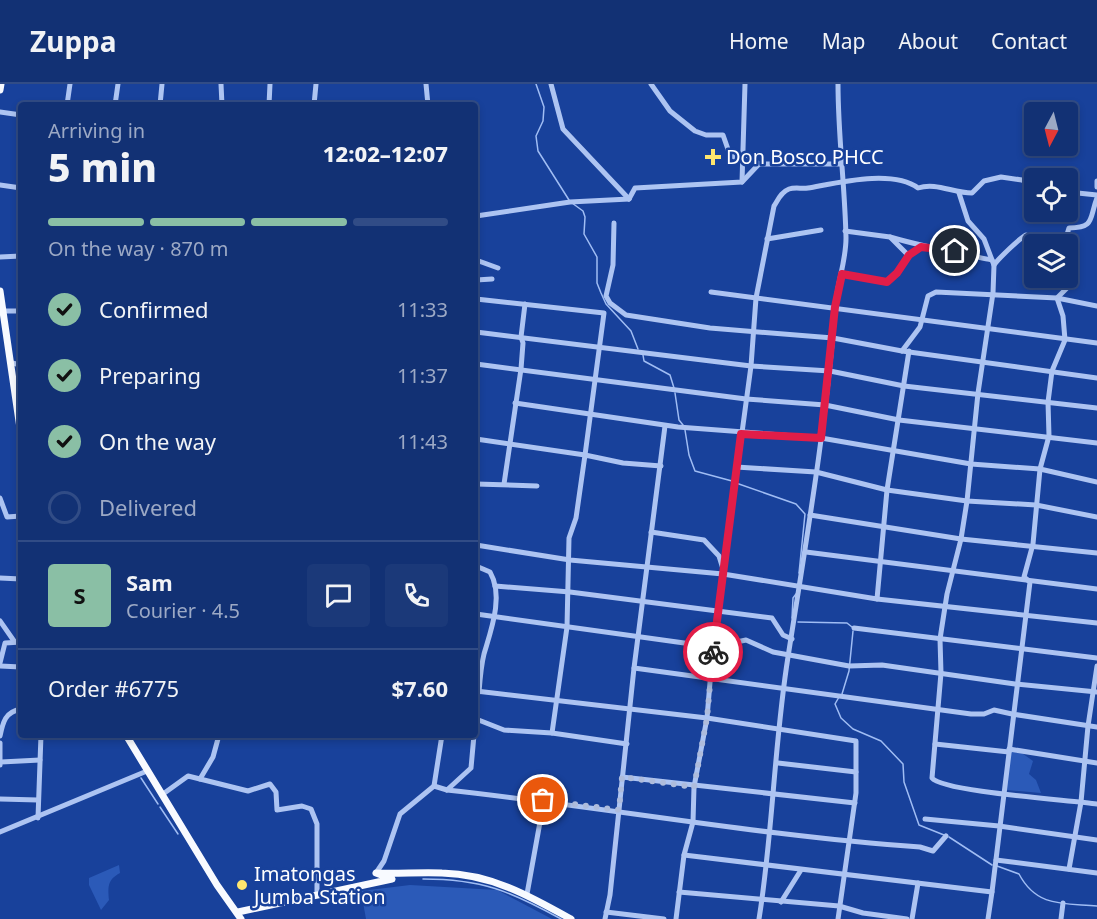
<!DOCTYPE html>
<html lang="en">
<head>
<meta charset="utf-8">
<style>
  :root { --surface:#123174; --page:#1b3979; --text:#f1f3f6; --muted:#9ca9c5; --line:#314c86; --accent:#8abfa5 }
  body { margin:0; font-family:"Noto Sans",sans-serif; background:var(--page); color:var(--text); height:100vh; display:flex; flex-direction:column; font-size:22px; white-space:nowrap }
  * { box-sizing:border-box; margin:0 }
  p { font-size:20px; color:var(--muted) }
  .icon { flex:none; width:33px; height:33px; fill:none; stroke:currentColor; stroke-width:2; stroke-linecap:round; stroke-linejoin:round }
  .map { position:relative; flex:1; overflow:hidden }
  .drawer { position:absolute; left:18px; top:18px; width:460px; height:636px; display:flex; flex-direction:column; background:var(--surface); border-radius:6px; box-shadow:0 3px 9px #0003,0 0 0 2px var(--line) }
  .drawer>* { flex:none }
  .needle { width:39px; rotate:187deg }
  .tools { position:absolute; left:1024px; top:18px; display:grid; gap:12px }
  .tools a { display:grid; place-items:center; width:54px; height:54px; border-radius:6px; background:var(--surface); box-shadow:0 3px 9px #0003,0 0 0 2px var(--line); font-size:30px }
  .pin { position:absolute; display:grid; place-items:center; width:51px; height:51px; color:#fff; margin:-26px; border:3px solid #fff; border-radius:50%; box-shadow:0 2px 6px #0007 }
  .courier { position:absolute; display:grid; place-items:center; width:60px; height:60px; margin:-30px; border:4px solid #e11d48; border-radius:50%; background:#fff; color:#222; box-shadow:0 2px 8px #0007 }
  .summary em { font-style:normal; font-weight:800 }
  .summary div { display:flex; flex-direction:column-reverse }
  .summary { display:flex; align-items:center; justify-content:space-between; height:102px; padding:0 30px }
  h1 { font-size:39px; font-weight:800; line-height:45px }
  .bar { display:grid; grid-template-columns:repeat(4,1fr); gap:9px 6px; align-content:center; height:72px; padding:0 30px }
  .bar i { height:8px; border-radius:4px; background:var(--line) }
  .bar .active { background:var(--accent) }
  .bar p { grid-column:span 4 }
  .line { display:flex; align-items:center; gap:15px; padding:0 30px; border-top:2px solid var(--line) }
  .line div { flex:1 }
  .round { display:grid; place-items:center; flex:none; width:63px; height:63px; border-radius:6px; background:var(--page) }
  ol { padding:0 30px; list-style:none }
  li { display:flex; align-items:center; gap:18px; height:66px }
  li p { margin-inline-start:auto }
  li .icon { padding:6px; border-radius:50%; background:var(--accent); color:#111; stroke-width:4 }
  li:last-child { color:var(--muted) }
  li i { width:33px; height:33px; border:3px solid var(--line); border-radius:50% }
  header { display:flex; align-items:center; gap:36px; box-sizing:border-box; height:84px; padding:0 30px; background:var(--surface); border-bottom:2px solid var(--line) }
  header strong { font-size:28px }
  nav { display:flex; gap:33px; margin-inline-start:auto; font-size:21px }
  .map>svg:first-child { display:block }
  .green { fill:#2b5ab8 }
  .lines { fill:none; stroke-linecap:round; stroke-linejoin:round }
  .stream { stroke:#a0bdf4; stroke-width:1.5 }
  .minor { stroke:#adc4f2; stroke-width:5 }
  .major { stroke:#f8faff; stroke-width:7 }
  .done { stroke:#aebcdc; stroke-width:6; stroke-dasharray:0 10.8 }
  .route { stroke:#e11d48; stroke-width:8 }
  .poi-dot { fill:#ffe66e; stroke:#18419b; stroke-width:2 }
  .labels { text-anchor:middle; stroke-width:5; stroke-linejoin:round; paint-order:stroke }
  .poi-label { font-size:20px; fill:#fff; stroke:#18419b; text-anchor:start }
</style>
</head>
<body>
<header>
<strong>Zuppa</strong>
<nav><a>Home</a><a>Map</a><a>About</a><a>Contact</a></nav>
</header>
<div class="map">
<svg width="1097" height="835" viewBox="0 0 1097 835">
  <rect width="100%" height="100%" fill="#18419b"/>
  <g class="green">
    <path d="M1010,666L1019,667L1033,677L1029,690L1036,696L1041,709L1006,706Z"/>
    <path d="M119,781L120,789C107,796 108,803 109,816L101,826L89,801V794Z"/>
    <path d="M410,801L497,806L552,835H366L361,807Z"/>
  </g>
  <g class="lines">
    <g class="stream">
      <path d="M536,0L544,23L543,37L536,52L538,67L569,116"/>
      <path d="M572,119L583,127L585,133L584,150L597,173V199L601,209L606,220L631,247L638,265"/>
      <path d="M643,271L644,277L670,291L674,304"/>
      <path d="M675,309L679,336L683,341"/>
      <path d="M685,346L689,371L695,387L732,397"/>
      <path d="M736,399L796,420L805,430L799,489"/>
      <path d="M792,534L793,514L796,510"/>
      <path d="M798,538L847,539L852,543"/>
      <path d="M842,610L849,587L853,547"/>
      <path d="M839,613L835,620L841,634L853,645L881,657L903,680L904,698L919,741L944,751"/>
      <path d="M141,694L158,720"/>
      <path d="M160,723L178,750"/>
      <path d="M949,753L992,781"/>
      <path d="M997,782L1019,790C1037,824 1064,819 1097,822"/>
      <path d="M423,795C482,795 510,807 561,835"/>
    </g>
    <g class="minor">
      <path d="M221,0L222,21"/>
      <path d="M426,0L428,21"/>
      <path d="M551,0L563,45L629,115"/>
      <path d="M651,0L670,27L695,47L706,51H723L730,71L743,77"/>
      <path d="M67,21L70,0"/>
      <path d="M115,21L118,0"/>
      <path d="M160,21L162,0"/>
      <path d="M269,21L270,0"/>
      <path d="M314,21L316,0"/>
      <path d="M0,28L21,31"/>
      <path d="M744,69L759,80"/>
      <path d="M1097,97V103"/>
      <path d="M742,98L759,80H840"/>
      <path d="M0,101L21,104"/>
      <path d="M1068,108L1097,111"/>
      <path d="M959,109L968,137L984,155L992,176"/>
      <path d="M629,115L635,104L742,98L745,0"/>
      <path d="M476,132L570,118L629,115"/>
      <path d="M614,139L613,181L606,212L610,219L626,231L710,244L833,254L902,267L1097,294"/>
      <path d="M890,153C924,163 957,169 992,176L994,181L993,209L978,309L967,417L961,455L947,510L940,555L941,589L932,694C943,708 1071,716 1097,720"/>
      <path d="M767,155L821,146"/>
      <path d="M1064,160L1069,144C1095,144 1089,135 1097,114"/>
      <path d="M0,173L21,172"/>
      <path d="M476,176L498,184"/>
      <path d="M994,181C999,174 1020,154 1026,151"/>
      <path d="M842,190L887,198L897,189L909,172L890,153L845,147"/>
      <path d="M476,196L492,195"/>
      <path d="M711,208L1097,259"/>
      <path d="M476,215L604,229L585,371L476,355"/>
      <path d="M4,227H21"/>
      <path d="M476,248L751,282L830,287L904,302L1097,324"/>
      <path d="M902,267L920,243L928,212L936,208L1057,214L1097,222"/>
      <path d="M12,279L21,281"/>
      <path d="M476,280L746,315L825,321L899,336L1097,359"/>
      <path d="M515,319L678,343L821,354L971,380L1040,385L1097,398"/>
      <path d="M736,383L816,388L887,406L967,417L1036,421L1097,433"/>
      <path d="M476,400L537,402"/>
      <path d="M504,400L521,285L523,259L521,253L525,220"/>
      <path d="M0,414L7,433L21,432"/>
      <path d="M810,431L961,455L1097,469"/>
      <path d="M651,448L704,456L719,472L723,485"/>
      <path d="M476,461L570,476L723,490L877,515L887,406L909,267"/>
      <path d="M806,468L1097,505"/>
      <path d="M476,482L490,488C504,512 491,546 484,570C481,582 480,595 479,608"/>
      <path d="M0,494L21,495"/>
      <path d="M495,502L570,508L772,534L783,551L792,555"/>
      <path d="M877,515L1097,539"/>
      <path d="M476,530L713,563L746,556L773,568L849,582L882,581L1015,600L1097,608"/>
      <path d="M0,537L14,557"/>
      <path d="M854,544L1097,574"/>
      <path d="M0,579L5,559L21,558"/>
      <path d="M0,582L21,583"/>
      <path d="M634,584L971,630H984L994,626L1012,630L1097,643"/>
      <path d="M476,607L707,634L856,657V709L838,835"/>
      <path d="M476,635L504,646L552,649L627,660"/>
      <path d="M552,649L567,543L569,454L576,434L585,371L623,379L661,382"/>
      <path d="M0,652C3,638 5,628 21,625"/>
      <path d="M0,659V681"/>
      <path d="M935,660L1009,668"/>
      <path d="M1009,665L1097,679"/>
      <path d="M1,678L40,676"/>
      <path d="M778,679L856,688"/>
      <path d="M622,693L855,719"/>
      <path d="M200,695L213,673L219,651"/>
      <path d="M434,702L442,651"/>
      <path d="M447,706L471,684L474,651"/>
      <path d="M163,710L188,692L248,707L270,700L276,708L277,726L302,722L311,725L317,740V811"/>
      <path d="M0,715L38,716"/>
      <path d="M38,734L41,651"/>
      <path d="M925,735L999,742L1097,756"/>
      <path d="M0,748L147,687"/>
      <path d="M684,771L992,808L988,835"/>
      <path d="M996,776L1097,789"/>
      <path d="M1069,785L1081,718L1088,642L1097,582"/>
      <path d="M376,789L384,777L400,730L434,702L447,706C605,723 761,752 920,763L933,767L946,752"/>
      <path d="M679,808L839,822L863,829L907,835"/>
      <path d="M992,808L1030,498L1024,493L1033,460L1040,385L1049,352L1048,318L1052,287L1065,256L1063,232L1057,214L1071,200L1074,191L1068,182"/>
      <path d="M527,810L544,716"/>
      <path d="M781,818L801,786"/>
      <path d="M606,828L664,835"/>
      <path d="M605,835L610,811L634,584L665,342"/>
      <path d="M676,835L684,771L693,738L694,703L707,634L713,563L751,282L756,214L774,122C778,116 781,108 789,105C795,103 802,105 808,104C837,99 892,85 918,104C936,98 953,109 972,109L984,97L1001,93L1022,96L1035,103"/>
      <path d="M759,835C773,748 774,660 788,573C806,458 826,342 835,226C836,202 846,179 846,154C845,103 838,52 838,0"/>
      <path d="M912,835L918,799"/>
      <path d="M1061,835L1063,819"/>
    </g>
    <g class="major">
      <path d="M0,6L1,0"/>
      <path d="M0,207L21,351"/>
      <path d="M126,651L217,801L241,835"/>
      <path d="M238,828L392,795L376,789C398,790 420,788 442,789C491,790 530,812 571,835"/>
    </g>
  </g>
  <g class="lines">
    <path class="done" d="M543,716L619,726L622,693L694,703L707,634L713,568"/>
    <path class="route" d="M713,568L741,350L821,354L835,223L842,190L887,198L897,189L909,171L921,163L955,167"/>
  </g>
  <g class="poi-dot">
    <path d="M710 64h6v6h6v6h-6v6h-6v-6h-6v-6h6z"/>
    <circle cx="242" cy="801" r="6"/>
  </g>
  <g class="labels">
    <g class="poi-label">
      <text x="726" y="80">Don Bosco PHCC</text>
      <text x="254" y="797">Imatongas<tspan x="254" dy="23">Jumba Station</tspan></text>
    </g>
  </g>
</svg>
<div class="tools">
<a><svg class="needle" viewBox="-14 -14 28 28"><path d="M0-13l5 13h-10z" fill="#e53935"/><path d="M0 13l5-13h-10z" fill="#9ca9c5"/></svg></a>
<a><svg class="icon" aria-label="locate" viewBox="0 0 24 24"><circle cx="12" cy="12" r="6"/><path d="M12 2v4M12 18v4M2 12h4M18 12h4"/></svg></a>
<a><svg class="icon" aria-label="layers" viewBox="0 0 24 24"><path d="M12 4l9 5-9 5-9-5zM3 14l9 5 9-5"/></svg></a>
</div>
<div class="pin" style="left:543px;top:716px;background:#ea580c"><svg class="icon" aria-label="bag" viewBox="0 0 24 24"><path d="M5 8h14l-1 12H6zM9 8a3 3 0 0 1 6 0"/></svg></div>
<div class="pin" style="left:955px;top:167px;background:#1f2937"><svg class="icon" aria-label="home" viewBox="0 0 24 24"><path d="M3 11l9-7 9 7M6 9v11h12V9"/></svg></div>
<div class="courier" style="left:713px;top:568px"><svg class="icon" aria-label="bike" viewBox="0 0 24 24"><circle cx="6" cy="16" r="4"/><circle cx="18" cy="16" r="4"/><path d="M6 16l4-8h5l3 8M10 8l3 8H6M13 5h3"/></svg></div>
<section class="drawer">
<div class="summary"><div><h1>5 min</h1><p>Arriving in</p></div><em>12:02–12:07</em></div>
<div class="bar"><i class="active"></i><i class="active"></i><i class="active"></i><i></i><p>On the way · 870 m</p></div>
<ol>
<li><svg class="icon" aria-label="check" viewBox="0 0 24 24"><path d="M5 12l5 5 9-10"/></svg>Confirmed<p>11:33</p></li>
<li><svg class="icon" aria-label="check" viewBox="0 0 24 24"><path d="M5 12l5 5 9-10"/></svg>Preparing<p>11:37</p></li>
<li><svg class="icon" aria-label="check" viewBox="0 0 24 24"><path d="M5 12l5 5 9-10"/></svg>On the way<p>11:43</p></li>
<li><i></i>Delivered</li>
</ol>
<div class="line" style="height:108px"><b class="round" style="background:var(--accent);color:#111">S</b><div><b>Sam</b><p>Courier · 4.5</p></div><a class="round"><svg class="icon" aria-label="chat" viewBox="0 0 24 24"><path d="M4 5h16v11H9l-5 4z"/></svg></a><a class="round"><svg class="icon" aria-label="phone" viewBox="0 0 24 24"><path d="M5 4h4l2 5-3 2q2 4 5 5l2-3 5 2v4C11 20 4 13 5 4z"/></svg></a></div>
<div class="line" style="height:78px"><div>Order #6775</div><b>$7.60</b></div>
</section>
</div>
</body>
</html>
